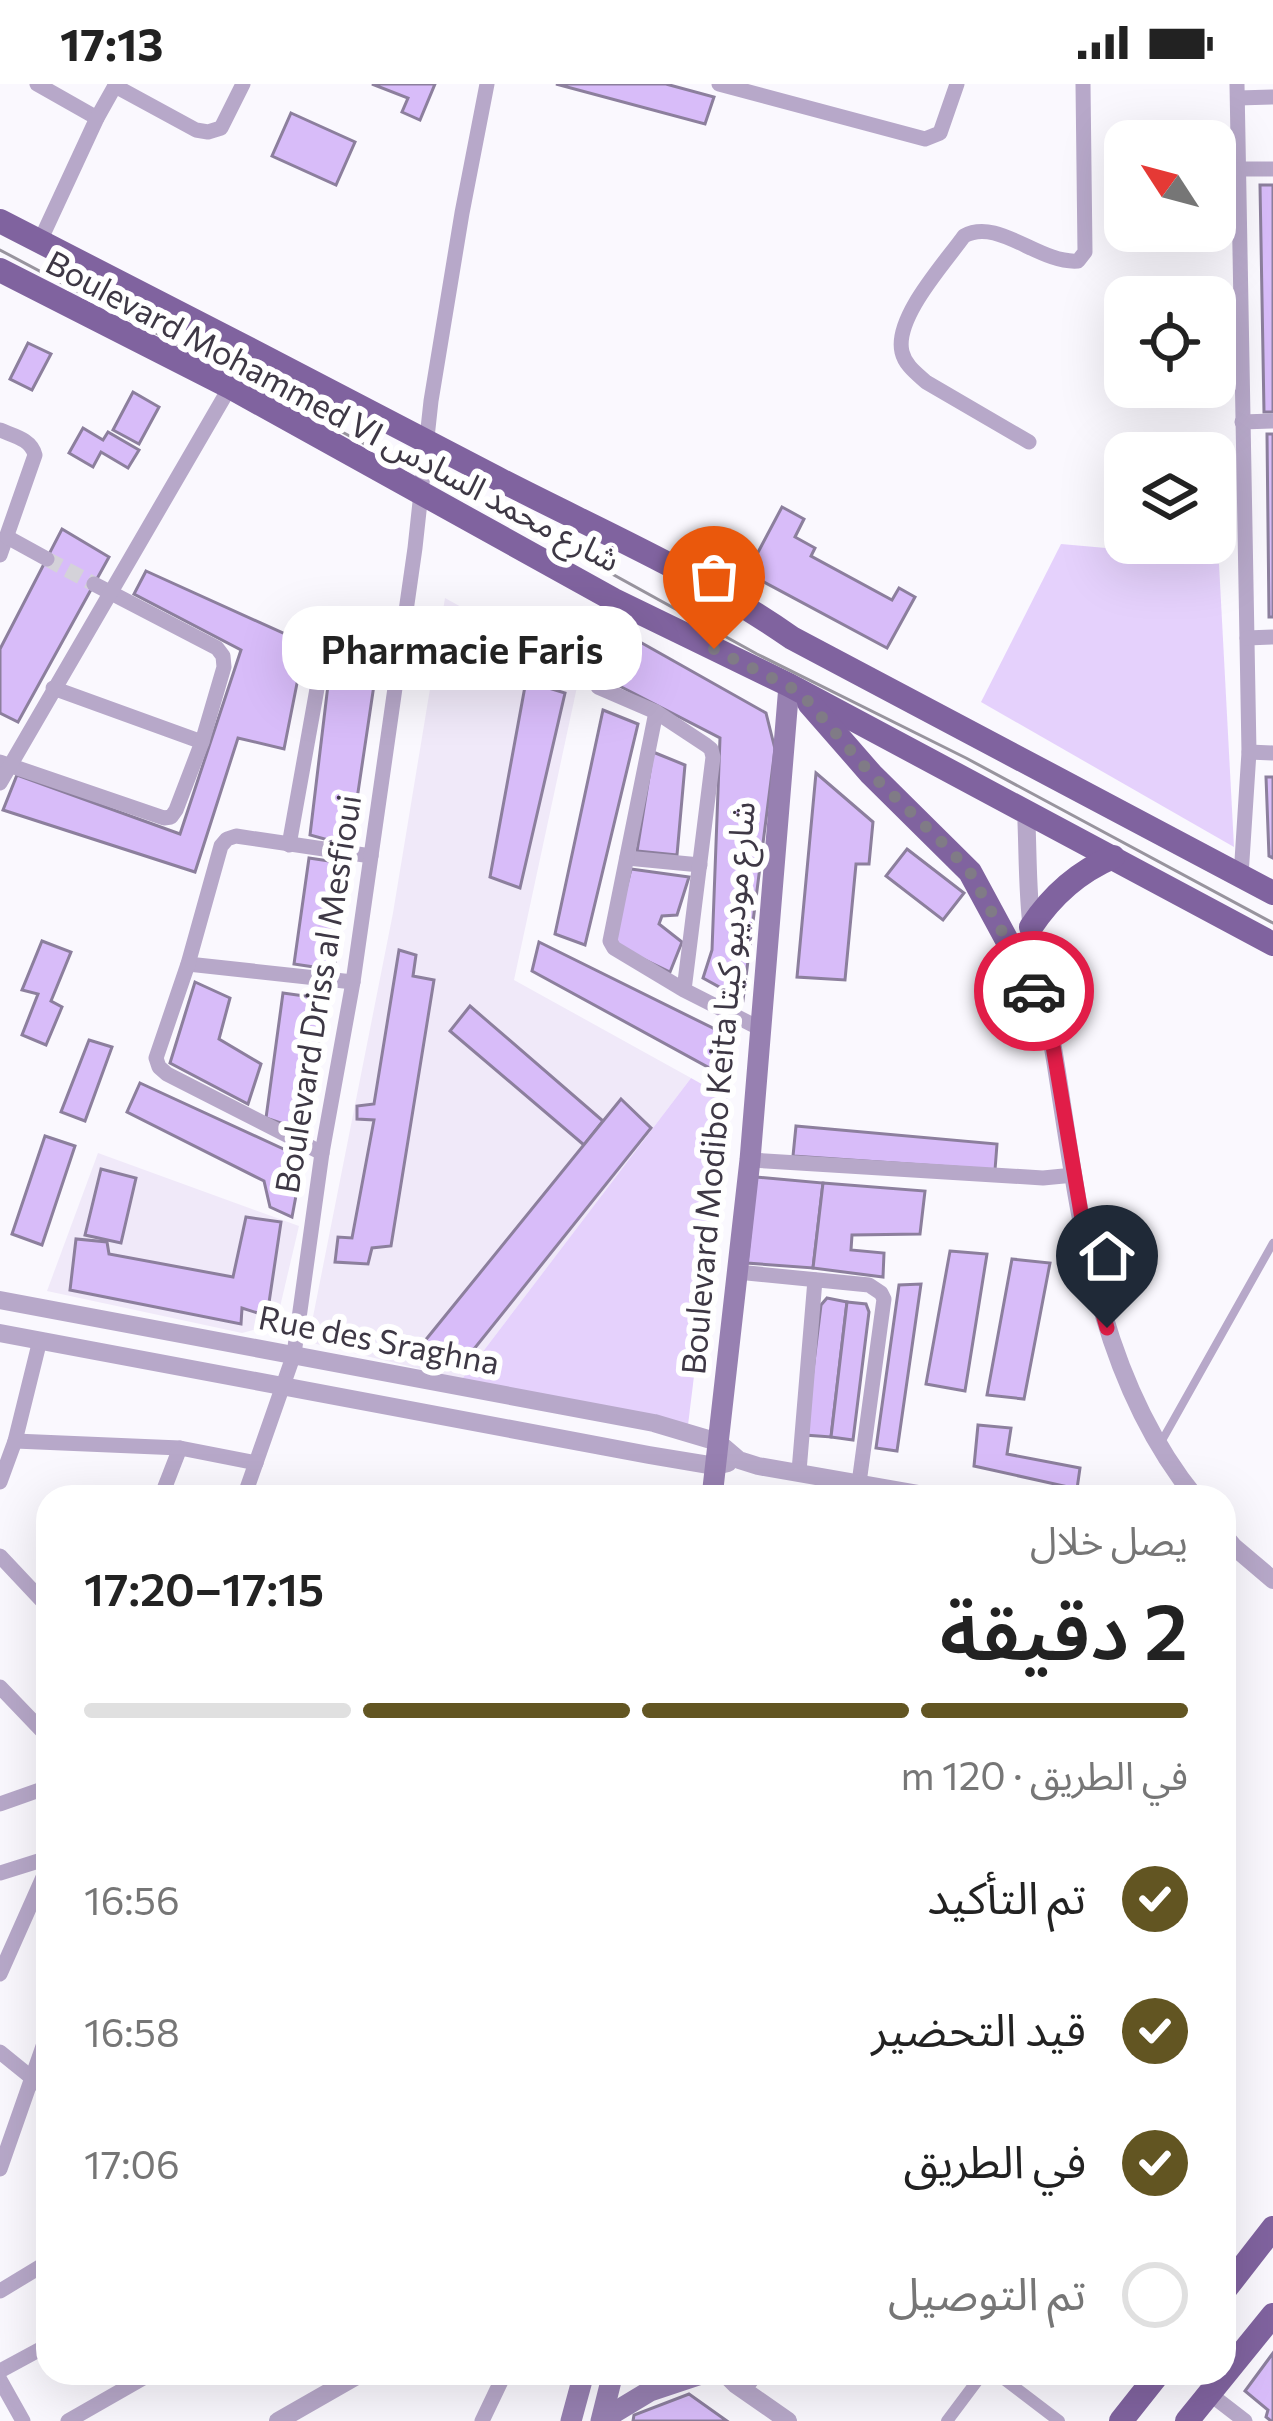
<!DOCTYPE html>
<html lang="ar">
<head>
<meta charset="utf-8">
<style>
  :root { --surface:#fff; --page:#f2f2f2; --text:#222; --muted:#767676; --line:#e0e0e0; --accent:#625522 }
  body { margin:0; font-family:Commissioner,"Noto Sans Arabic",sans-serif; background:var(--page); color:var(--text); direction:rtl; height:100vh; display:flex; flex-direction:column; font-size:45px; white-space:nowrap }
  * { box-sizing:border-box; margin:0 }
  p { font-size:39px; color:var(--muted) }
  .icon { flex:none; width:66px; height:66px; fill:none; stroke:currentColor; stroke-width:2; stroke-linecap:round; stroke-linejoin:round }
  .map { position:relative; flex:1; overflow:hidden; direction:ltr }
  .side { position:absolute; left:36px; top:1401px; width:1200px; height:900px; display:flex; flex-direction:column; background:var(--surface); border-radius:36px; box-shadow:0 12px 48px #0002; direction:rtl }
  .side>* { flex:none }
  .needle { width:78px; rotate:306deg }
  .buttons { position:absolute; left:1104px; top:36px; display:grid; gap:24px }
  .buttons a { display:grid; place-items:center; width:132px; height:132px; border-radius:24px; background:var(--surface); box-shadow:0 12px 48px #0002; font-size:60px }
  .pin { position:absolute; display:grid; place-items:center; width:102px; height:102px; color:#fff; margin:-123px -51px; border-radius:50% 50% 50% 0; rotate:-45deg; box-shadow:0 0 12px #0007 }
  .pin .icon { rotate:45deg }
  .courier { position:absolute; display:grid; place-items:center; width:120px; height:120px; margin:-60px; border:9px solid #e11d48; border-radius:50%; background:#fff; color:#222; box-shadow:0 3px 15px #0007 }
  .bubble { position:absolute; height:84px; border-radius:36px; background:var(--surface); box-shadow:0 12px 48px #0002; font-size:39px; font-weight:600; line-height:84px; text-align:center; direction:rtl }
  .summary em { font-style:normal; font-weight:600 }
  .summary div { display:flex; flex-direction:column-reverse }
  .summary { display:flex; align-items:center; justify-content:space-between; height:204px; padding:0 48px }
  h1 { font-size:78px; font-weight:600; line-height:90px }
  .bar { display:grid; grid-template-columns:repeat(4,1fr); gap:18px 12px; align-content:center; height:144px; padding:0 48px }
  .bar i { height:15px; border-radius:9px; background:var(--line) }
  .bar .selected { background:var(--accent) }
  .bar p { grid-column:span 4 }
  ol { padding:0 48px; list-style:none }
  li { display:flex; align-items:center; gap:36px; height:132px }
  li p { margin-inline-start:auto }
  li .icon { padding:12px; border-radius:50%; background:var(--accent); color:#fff; stroke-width:4 }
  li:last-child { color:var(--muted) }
  li i { width:66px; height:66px; border:6px solid var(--line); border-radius:50% }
  .status { display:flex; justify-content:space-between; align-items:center; height:84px; padding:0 60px; background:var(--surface); direction:ltr }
  .status svg { height:33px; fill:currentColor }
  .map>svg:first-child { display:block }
  .built { fill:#f0e9f9 }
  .green { fill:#e5d1fc }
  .building { fill:#d8bcf9; stroke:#8c7f9d; stroke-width:3 }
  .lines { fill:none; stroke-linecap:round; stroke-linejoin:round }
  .minor-tunnel { stroke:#d4d2d9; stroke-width:15; stroke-dasharray:15 8; stroke-linecap:butt }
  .service { stroke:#b7a8c9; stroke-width:8 }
  .pedestrian { stroke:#b7a8c9; stroke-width:12 }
  .minor { stroke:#b7a8c9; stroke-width:15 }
  .tertiary { stroke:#b7a8c9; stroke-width:18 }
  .secondary { stroke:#9780b1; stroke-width:21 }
  .primary { stroke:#80639f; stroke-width:24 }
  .tram { stroke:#98949e; stroke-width:3 }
  .done { stroke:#807b86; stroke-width:12; stroke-dasharray:0 21.6 }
  .route { stroke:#e11d48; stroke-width:15 }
  .labels { text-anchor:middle; stroke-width:12; stroke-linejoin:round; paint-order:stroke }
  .street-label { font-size:33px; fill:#3e3845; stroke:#fff }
</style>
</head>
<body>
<div class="status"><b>17:13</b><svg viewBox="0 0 49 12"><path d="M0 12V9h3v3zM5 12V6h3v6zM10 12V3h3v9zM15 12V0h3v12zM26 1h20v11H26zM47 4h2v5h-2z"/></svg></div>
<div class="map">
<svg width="1273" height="2337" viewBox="0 0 1273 2337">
  <rect width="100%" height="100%" fill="#faf8fe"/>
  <g class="built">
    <path d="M445,514L580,589L514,896L691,994L462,1295L308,1258L393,829Z"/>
    <path d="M98,1069L299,1142L276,1240L242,1249L47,1207Z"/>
  </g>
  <g class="green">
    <path d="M1061,460L1162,469L1219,480L1234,763L981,618Z"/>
    <path d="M691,994L728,1015L688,1341L462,1295Z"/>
  </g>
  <g class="building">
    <path d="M372,0H435L420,36L402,28L408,14Z"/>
    <path d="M556,0H666L714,13L705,40Z"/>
    <path d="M291,29L355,58L336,101L272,72Z"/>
    <path d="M1260,101H1273V328H1264Z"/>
    <path d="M28,259L51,270L32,306L10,295Z"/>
    <path d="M133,308L159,323L139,360L113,346Z"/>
    <path d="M83,344L103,356L108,348L139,366L128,384L101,368L93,383L69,369Z"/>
    <path d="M1267,350H1273V533H1269Z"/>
    <path d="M782,423L804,435L795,453L815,464L811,472L892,516L899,504L915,513L887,564L747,489Z"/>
    <path d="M62,445L109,473L18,638L0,629V565Z"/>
    <path d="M146,487L305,559L284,665L238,654L195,788L3,726L17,691L180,750L241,566L134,510Z"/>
    <path d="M617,545L766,629L775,665L743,916L703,894L712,866L720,654L604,594Z"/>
    <path d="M334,551L381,554L350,762L310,751Z"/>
    <path d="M526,597L565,609L520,804L490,793Z"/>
    <path d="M603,626L638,640L585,861L555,850Z"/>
    <path d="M653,668L685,681L677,771L637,767Z"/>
    <path d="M816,689L873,738L869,780H856L845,896L797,893Z"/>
    <path d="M1266,693H1273V774L1269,772Z"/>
    <path d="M907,765L964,809L943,836L886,792Z"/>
    <path d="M309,774L349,780L334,886L294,880Z"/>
    <path d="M631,785L689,793L677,831L662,832L659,840L682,858L670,888L612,860Z"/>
    <path d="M42,857L71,868L51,917L62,923L46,961L22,951L38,910L22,906Z"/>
    <path d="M539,858L731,953L717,988L532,887Z"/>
    <path d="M399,866L416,871L413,892L434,896L391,1162L372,1164L368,1180L335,1178L338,1153L352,1154L374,1036L357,1035V1022L374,1020Z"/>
    <path d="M195,898L230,914L219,955L261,980L248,1020L170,979Z"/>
    <path d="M283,909L326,915L304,1047L266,1034Z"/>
    <path d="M470,922L603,1037L584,1061L450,947Z"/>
    <path d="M89,956L112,963L85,1037L61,1028Z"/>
    <path d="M140,999L303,1074L292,1133L270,1123L264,1097L127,1028Z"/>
    <path d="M621,1015L651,1044L466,1275L455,1268L446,1280L424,1258Z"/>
    <path d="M796,1042L997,1060L995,1086L793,1072Z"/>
    <path d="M45,1052L75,1062L42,1161L12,1150Z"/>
    <path d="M101,1085L136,1094L121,1159L85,1151Z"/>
    <path d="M756,1093L823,1099L813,1184L747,1179Z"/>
    <path d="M823,1099L925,1107L920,1150L852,1151L851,1166L884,1169L883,1193L813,1184Z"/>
    <path d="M246,1133L281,1138L267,1232L242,1224L241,1240L70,1206L76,1155L107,1158L109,1170L233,1193Z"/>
    <path d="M950,1167L987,1170L965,1307L926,1300Z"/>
    <path d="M1012,1175L1050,1179L1024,1315L987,1311Z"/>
    <path d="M921,1200L897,1367L876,1364L899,1201Z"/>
    <path d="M827,1214L847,1218L831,1353L805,1351L821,1221Z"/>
    <path d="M847,1218L866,1220L869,1228L853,1356L831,1353Z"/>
    <path d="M978,1341L1011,1344L1007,1370L1080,1384L1077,1405L974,1382Z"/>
    <path d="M1273,2269V2337H1271L1266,2333L1268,2326L1245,2307Z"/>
    <path d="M689,2310L727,2337H633L634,2331Z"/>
  </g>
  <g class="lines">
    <path class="minor-tunnel" d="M47,475L94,500"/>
    <path class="service" d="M1160,1360L1273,1159"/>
    <g class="pedestrian">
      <path d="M996,2289L1059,2337"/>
      <path d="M745,2307L759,2289"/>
      <path d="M947,2337L983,2289"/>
    </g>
    <g class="minor">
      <path d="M37,0L97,34"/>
      <path d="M719,0L925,55L940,49L957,0"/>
      <path d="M1237,0L1249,668L1241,792"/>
      <path d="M115,2L196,46L208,48L221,44L243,0"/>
      <path d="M1238,14L1273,13"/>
      <path d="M1241,85H1273"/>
      <path d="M40,157L97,34L116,0"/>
      <path d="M1242,338L1273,337"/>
      <path d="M0,346C14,352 31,355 35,371L0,471"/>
      <path d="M1029,358L926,298C916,289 905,281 902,268C894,234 944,180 964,152C998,133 1039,180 1078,177L1085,168L1083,0"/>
      <path d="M7,453L47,475"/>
      <path d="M1247,554L1273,553"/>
      <path d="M598,603L656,628"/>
      <path d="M53,604L202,658"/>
      <path d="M1249,668L1273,669"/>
      <path d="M0,678L164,734L171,733L176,726L202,658L224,583L223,572L217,564L94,500"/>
      <path d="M0,699L230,303"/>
      <path d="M289,761L327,549L334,537L349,533L403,544"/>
      <path d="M627,774L700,781"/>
      <path d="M188,880L353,898"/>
      <path d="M684,906L713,673L711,665L706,661L656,628L610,857L614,864L684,906L761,945"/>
      <path d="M322,1069L167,990L159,983L156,974L188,880L221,762L227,755L236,752L371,772"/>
      <path d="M750,1076L1043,1094L1074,1091"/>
      <path d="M737,1188L869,1201L881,1209L884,1215L859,1399"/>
      <path d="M15,1357L180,1364L256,1379"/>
      <path d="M799,1387L815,1196"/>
      <path d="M0,1398L15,1357L40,1256"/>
      <path d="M161,1413L180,1364"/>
      <path d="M244,1413L294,1270L322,1069L353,898L415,464L431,317L462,129L487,0"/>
      <path d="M0,1472L48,1523"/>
      <path d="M0,1603L48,1653"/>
      <path d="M0,1720L48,1703"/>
      <path d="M0,1789L48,1774"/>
      <path d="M0,1890L48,1782"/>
      <path d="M0,1968L48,2007"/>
      <path d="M0,2085L48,1948"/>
      <path d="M0,2207L48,2178"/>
      <path d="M0,2287L48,2261"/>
      <path d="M0,2296L23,2337"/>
      <path d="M1210,2310L1245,2337"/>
      <path d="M68,2337L152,2289"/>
      <path d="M482,2337L503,2293"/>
    </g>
    <g class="tertiary">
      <path d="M1026,727C1028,766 1027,807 1032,846C1038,892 1049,937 1056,982C1080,1132 1096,1291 1195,1413"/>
      <path d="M0,1216L654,1339L718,1358L739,1376L758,1382L936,1413"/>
      <path d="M0,1249L649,1371L715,1382L728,1379"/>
      <path d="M1224,1451L1233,1462L1273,1496"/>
      <path d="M724,2289L735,2300L788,2337"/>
      <path d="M278,2337L362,2289"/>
    </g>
    <g class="secondary">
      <path d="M712,1413L750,1076L789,601"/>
      <path d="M602,2336L650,2307L701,2290"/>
      <path d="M571,2337L584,2289"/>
      <path d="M601,2337L613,2289"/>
    </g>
    <g class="primary">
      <path d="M0,137C163,220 325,304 487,389C590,443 696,487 792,554L1273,809"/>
      <path d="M0,186L230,303L614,516L789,601L1273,860"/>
      <path d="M809,619L871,690L970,788L1048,932"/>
      <path d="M1031,843C1052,811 1078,788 1113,773"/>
      <path d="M1224,2207L1273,2144"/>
      <path d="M1121,2337L1159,2289"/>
      <path d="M1187,2337L1273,2231"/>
    </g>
    <path class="tram" d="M0,166L423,391L478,416L757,570L966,674L1273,839"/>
  </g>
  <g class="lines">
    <path class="done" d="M714,565L800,608L871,690L949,765L970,788L1034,907"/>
    <path class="route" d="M1034,907L1048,932L1090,1183L1107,1244"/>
  </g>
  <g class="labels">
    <g class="street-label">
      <text transform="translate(333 327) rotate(28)" y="12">Boulevard Mohammed VI شارع محمد السادس</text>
      <text transform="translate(318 910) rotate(-81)" y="12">Boulevard Driss al Mesfioui</text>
      <text transform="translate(718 1004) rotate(-85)" y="12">Boulevard Modibo Keita شارع موديبو كيتا</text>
      <text transform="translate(379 1256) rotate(11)" y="12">Rue des Sraghna</text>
    </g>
  </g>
</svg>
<div class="buttons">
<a><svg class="needle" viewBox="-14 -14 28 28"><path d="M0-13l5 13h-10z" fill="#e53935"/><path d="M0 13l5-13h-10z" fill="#767676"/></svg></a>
<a><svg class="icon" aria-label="locate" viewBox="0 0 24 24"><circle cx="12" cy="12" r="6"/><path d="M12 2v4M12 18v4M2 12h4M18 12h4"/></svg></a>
<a><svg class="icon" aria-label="layers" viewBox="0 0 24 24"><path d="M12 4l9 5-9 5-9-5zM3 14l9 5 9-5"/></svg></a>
</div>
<div class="pin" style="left:714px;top:565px;background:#ea580c"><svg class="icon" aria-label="bag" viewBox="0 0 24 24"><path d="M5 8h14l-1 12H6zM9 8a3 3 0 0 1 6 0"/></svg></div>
<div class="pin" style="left:1107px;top:1244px;background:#1f2937"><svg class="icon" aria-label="home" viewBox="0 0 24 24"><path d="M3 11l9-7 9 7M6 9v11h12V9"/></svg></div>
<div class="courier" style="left:1034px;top:907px"><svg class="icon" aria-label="car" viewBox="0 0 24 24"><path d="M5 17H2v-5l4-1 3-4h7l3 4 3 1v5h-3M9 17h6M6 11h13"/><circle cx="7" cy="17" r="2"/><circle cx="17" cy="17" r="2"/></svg></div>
<div class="bubble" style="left:282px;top:522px;width:360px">Pharmacie Faris</div>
<section class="side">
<div class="summary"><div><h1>2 دقيقة</h1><p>يصل خلال</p></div><em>17:15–17:20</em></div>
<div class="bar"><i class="selected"></i><i class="selected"></i><i class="selected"></i><i></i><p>في الطريق · 120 m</p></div>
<ol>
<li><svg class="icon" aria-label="check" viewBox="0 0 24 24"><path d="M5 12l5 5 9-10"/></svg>تم التأكيد<p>16:56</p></li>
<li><svg class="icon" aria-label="check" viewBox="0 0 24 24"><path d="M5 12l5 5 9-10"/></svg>قيد التحضير<p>16:58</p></li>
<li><svg class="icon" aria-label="check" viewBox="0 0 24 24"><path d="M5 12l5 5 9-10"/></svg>في الطريق<p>17:06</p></li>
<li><i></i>تم التوصيل</li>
</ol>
</section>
</div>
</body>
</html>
